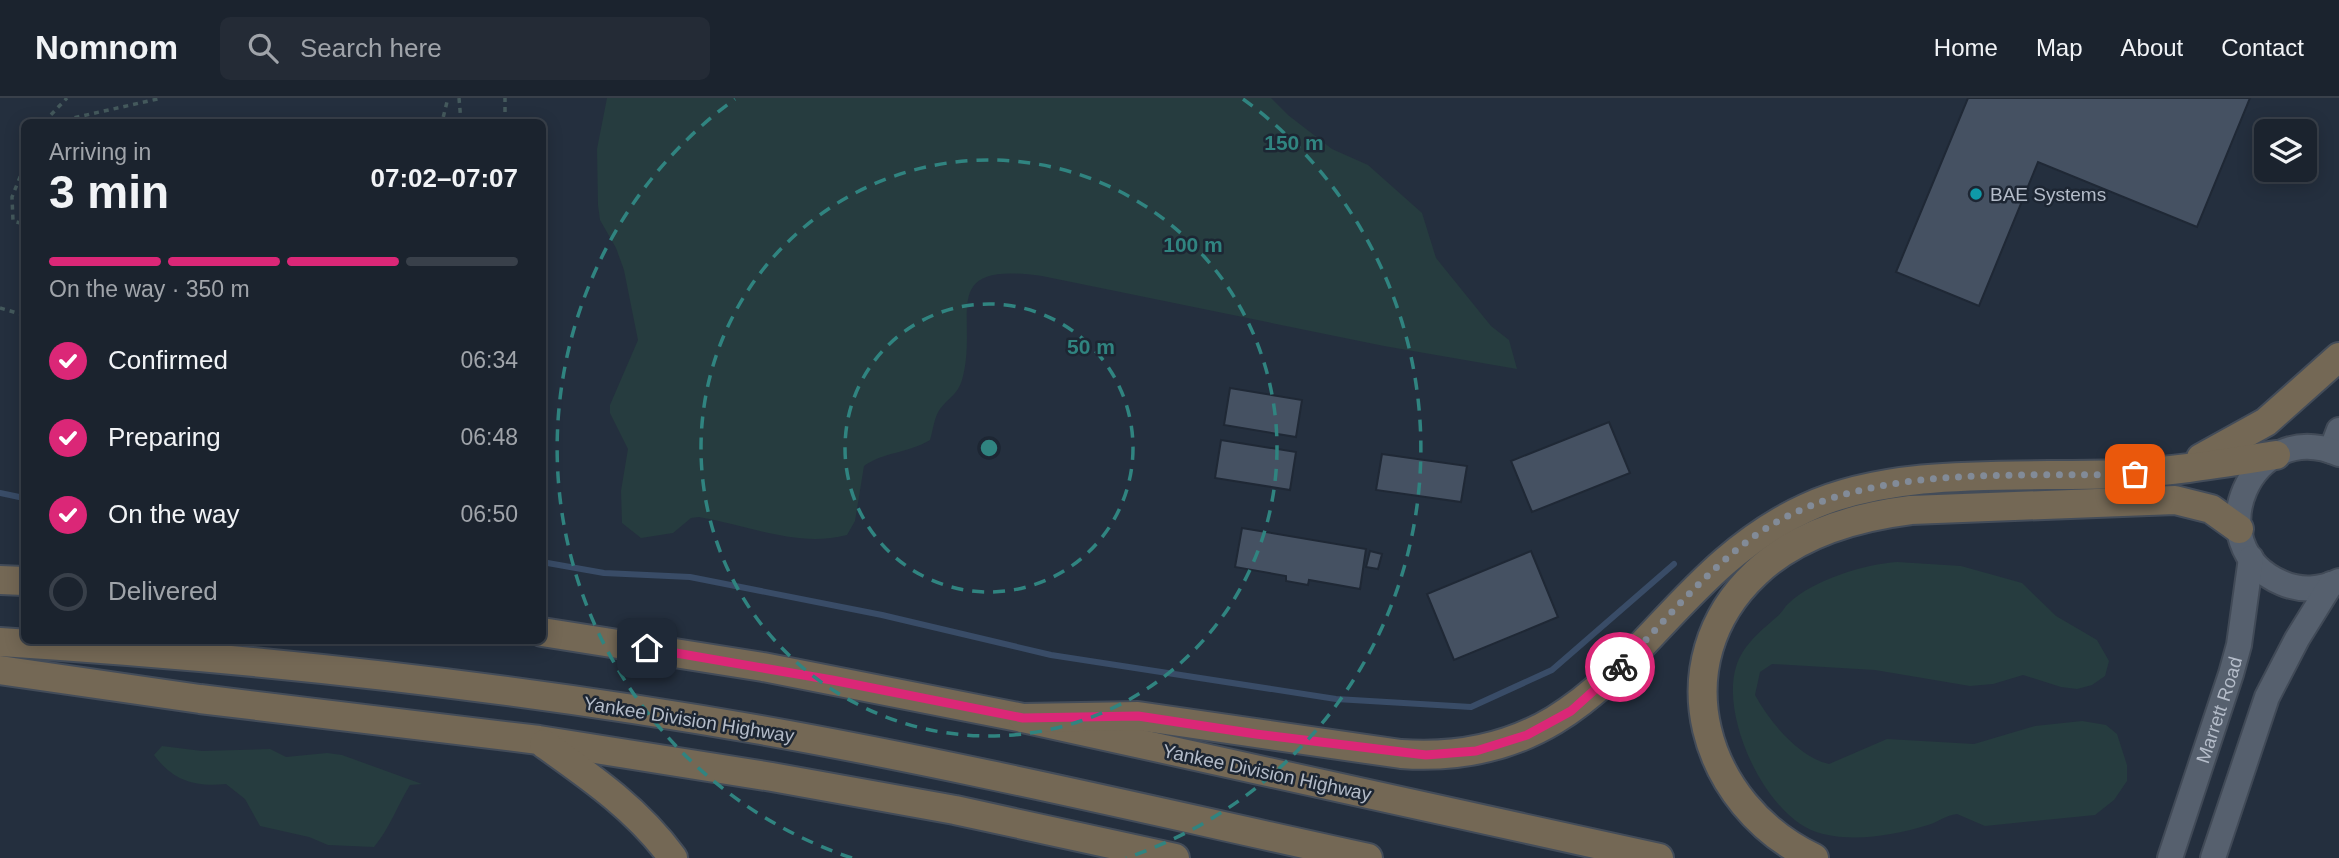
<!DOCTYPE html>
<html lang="en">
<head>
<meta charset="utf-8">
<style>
  :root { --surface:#1b232e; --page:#242b36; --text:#f1f3f6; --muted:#a0a4aa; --line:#39404a; --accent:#db2777 }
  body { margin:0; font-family:Arial,sans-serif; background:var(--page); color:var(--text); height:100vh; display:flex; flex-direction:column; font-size:26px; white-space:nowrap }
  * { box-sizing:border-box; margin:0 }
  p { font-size:23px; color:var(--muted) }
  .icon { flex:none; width:38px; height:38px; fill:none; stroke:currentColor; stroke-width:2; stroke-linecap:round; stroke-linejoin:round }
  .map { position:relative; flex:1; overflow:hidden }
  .panel { position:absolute; left:21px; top:21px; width:525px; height:525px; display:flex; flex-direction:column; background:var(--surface); border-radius:10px; box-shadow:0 4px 18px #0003,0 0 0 2px var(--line) }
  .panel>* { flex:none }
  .tools { position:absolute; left:2254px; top:21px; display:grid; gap:14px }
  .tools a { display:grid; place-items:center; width:63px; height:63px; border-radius:10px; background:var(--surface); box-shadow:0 4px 18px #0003,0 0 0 2px var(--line); font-size:35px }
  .pin { position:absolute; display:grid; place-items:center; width:60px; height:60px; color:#fff; margin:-30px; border-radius:14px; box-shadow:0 4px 10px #0006 }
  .courier { position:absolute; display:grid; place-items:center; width:70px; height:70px; margin:-35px; border:5px solid #db2777; border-radius:50%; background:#fff; color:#222; box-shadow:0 2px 9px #0007 }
  .overview em { font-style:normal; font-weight:600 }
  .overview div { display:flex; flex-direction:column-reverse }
  .overview { display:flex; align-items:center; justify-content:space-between; height:119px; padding:0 28px }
  h1 { font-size:46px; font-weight:600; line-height:52px }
  .bar { display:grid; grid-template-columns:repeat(4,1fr); gap:10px 7px; align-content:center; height:84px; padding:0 28px }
  .bar i { height:9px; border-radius:5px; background:var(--line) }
  .bar .active { background:var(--accent) }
  .bar p { grid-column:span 4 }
  ol { padding:0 28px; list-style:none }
  li { display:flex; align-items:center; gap:21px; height:77px }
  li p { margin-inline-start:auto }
  li .icon { padding:7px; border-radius:50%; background:var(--accent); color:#fff; stroke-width:4 }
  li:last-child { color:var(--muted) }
  li i { width:38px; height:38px; border:4px solid var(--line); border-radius:50% }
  header { display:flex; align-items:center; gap:42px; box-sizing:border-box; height:98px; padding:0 35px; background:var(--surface); border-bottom:2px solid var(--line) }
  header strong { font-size:33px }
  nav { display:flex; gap:38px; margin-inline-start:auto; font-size:24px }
  .search { width:490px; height:63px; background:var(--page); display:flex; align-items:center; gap:18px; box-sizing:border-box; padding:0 24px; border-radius:10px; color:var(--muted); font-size:26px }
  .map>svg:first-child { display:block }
  .green { fill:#263c3f }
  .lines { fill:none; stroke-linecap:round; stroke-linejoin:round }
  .stream { stroke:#394c67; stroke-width:6 }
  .building { fill:#455162; stroke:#1f2835; stroke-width:2 }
  .major-casing { stroke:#414a57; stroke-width:28 }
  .highway-casing { stroke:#434c59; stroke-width:32 }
  .path { stroke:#44595c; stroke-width:3.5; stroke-dasharray:5 5; stroke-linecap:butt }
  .major { stroke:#56606e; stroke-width:24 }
  .highway { stroke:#746855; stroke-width:28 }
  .done { stroke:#828b98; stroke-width:7; stroke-dasharray:0 12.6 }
  .route { stroke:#db2777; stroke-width:9 }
  .ring { fill:none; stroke:#308480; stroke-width:3.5; stroke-dasharray:12 9 }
  .culture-dot { fill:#0f9aa8; stroke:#1d2633; stroke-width:2.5 }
  .labels { text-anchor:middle; stroke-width:5; stroke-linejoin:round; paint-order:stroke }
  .poi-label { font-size:19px; fill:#b4bcc9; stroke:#1d2633; text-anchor:start }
  .street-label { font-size:19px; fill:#b4bcc9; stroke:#1d2633 }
  .centre { fill:#308480; stroke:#1d2633; stroke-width:3.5 }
  .ring-label { font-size:21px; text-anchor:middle; font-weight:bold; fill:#308480; stroke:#1d2633; stroke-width:5; stroke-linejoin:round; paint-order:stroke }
</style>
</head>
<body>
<header>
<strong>Nomnom</strong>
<div class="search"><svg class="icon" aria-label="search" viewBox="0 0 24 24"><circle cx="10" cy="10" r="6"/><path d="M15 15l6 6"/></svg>Search here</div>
<nav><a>Home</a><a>Map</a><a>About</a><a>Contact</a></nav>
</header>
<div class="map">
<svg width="2339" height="760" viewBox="0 0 2339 760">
  <rect width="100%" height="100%" fill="#242f3e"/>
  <g class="green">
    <path d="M607,0H1271L1288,17L1332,51L1368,67L1422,115L1436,160L1491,228L1509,242L1517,271L1384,248L1042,178C934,163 980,218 962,282C958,296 948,300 940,311C934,319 933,333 930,342C909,355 883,354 864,368L855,423L847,437C796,450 748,427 699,419L691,420L673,435L641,440L622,425L621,393L628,351L610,315V307L638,242L624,172L616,150L600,122L598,107L597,51Z"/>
    <path d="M1897,464L1961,468L2022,485L2056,518L2097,542L2109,563L2105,578L2092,587L2077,591L2061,589L2023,577L1993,586L1970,588L1875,572L1772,566L1760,574L1755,597C1770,624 1798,659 1829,666L1887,641L1974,646L2035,628L2082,623L2106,627L2117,636L2127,667V683L2114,702L2095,717L1985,728L1957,716C1946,717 1938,724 1928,727C1895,737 1857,744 1823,736C1768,724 1720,621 1736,569C1743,546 1762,532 1779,517C1783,513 1785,508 1789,505C1813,482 1865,466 1897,464Z"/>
    <path d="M162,648L202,653L270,651L286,659L327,655L342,657L422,686L410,687C397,708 390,730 374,749L328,747L309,739L260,728L245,701L226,686C195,689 173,683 154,657Z"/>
  </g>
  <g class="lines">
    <g class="stream">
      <path d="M0,395L24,400"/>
      <path d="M542,464L604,475L690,479L882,517L1051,557L1336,601L1471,609L1552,572L1674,466"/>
    </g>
  </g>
  <g class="building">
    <path d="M1968,0H2250L2197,129L2038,64L1979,208L1896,174Z"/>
    <path d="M1230,290L1302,302L1296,339L1224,327Z"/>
    <path d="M1609,324L1630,375L1532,414L1511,363Z"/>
    <path d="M1221,342L1296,354L1290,392L1215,380Z"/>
    <path d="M1382,356L1467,368L1461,404L1376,392Z"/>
    <path d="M1242,430L1366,451L1360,491L1309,482L1308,487L1286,483V478L1235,469Z"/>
    <path d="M1370,453L1382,456L1378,471L1366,469Z"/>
    <path d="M1531,453L1558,519L1454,562L1427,496Z"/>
  </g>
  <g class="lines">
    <defs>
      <g id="major">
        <path d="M2331,353L2339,332"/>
        <path d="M2339,356C2251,317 2195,448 2282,485C2300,493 2321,492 2339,483"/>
        <path id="s1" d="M2170,760L2231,576L2239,547L2251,460"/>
        <path d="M2213,760L2267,599L2297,541L2331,486"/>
      </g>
      <g id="highway">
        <path d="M2201,360L2266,324L2339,259"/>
        <path d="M0,482L24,483"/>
        <path d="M542,534L763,569L1023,620L1659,760"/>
        <path d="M0,544C255,560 509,588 761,632C964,668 1166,716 1368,760"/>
        <path d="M0,572L200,601L539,642L772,679L955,712L1175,760"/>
        <path d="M1023,620L1138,618L1401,656C1614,671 1645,484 1806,410C1896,368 2021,380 2119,376C2172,374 2224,365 2276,357"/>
        <path d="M544,646C592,680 638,712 673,760"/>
        <path d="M1814,760C1702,707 1660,565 1756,475C1798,435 1855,419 1911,412L2175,402L2211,411L2239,431"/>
      </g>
    </defs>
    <use href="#major" class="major-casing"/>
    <use href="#highway" class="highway-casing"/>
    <g class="path">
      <path d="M459,0L461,24"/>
      <path d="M44,24L67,0"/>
      <path d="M55,24L162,0"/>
      <path d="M435,24L443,20L448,0"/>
      <path d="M505,24V0"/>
      <path d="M24,69L12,99L13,123L24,126"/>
      <path d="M0,210L24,217"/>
    </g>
    <use href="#major" class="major"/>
    <use href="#highway" class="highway"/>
  </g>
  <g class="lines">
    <path class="done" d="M1620,569C1663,525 1704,475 1753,439C1859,363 2011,380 2135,376"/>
    <path class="route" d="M647,550L832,582L1023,620L1138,618L1256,636L1426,657L1476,653L1527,637L1571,613L1620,569"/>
  </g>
  <g class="ring">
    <circle cx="989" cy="350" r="144"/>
    <circle cx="989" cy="350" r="288"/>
    <path d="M852 760A432 432 0 0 1 735 1M1243 1A432 432 0 0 1 1126 760"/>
  </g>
  <circle class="culture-dot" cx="1976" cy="96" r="7"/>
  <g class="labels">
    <g class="poi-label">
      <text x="1990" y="103">BAE Systems</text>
    </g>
    <g class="street-label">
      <text dy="7" stroke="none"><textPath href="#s1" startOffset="156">Marrett Road</textPath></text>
      <text transform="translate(689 621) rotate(9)" y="7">Yankee Division Highway</text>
      <text transform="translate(1267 674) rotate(12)" y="7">Yankee Division Highway</text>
    </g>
  </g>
  <circle cx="989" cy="350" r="10" class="centre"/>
  <g class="ring-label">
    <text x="1294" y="52">150 m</text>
    <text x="1193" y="154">100 m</text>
    <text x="1091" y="256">50 m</text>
  </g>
</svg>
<div class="tools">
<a><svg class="icon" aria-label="layers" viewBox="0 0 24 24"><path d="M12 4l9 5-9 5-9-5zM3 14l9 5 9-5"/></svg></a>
</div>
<div class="pin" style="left:2135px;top:376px;background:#ea580c"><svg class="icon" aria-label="bag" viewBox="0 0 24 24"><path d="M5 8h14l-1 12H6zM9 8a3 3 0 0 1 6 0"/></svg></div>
<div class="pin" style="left:647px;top:550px;background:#1f2937"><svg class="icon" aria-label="home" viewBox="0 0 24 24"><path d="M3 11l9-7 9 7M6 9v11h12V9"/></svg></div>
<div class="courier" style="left:1620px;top:569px"><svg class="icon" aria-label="bike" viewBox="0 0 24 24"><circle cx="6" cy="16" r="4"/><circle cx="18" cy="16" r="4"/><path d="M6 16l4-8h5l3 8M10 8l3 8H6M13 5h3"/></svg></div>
<section class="panel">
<div class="overview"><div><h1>3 min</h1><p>Arriving in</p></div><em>07:02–07:07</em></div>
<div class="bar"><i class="active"></i><i class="active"></i><i class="active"></i><i></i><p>On the way · 350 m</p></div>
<ol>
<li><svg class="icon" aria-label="check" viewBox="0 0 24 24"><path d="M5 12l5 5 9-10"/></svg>Confirmed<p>06:34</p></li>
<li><svg class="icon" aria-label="check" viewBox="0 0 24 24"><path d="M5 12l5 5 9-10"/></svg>Preparing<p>06:48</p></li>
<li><svg class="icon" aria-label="check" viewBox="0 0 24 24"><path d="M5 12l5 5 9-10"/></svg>On the way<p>06:50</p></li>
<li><i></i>Delivered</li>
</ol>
</section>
</div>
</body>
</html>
